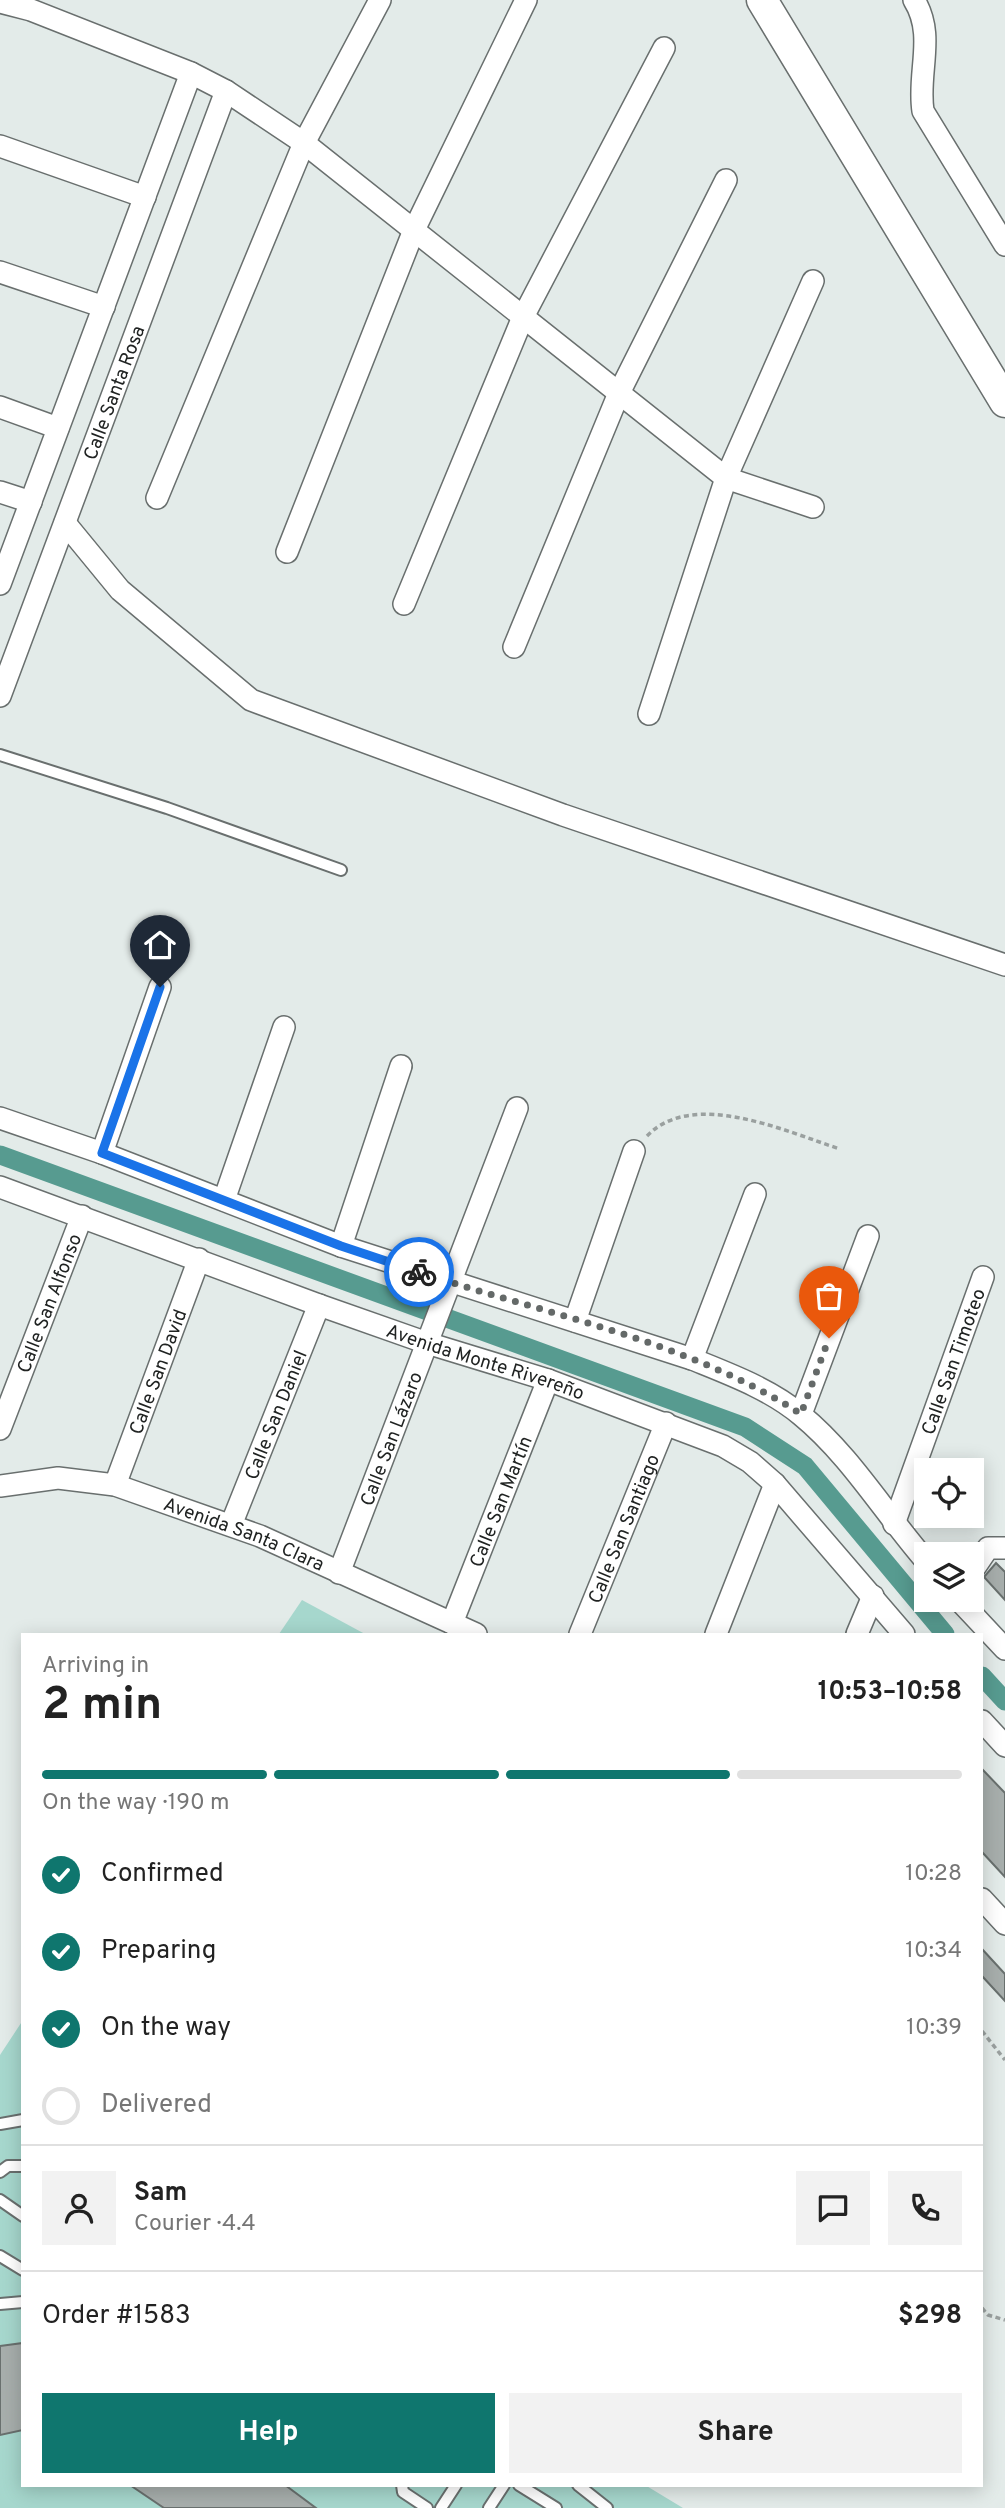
<!DOCTYPE html>
<html lang="en">
<head>
<meta charset="utf-8">
<style>
  :root { --surface:#fff; --page:#f2f2f2; --text:#222; --muted:#767676; --line:#e0e0e0; --accent:#0f766e }
  body { margin:0; font-family:Overpass,sans-serif; background:var(--page); color:var(--text); height:100vh; display:flex; flex-direction:column; font-size:26px; white-space:nowrap }
  * { box-sizing:border-box; margin:0 }
  p { font-size:23px; color:var(--muted) }
  .icon { flex:none; width:38px; height:38px; fill:none; stroke:currentColor; stroke-width:2; stroke-linecap:round; stroke-linejoin:round }
  .map { position:relative; flex:1; overflow:hidden }
  .side { position:absolute; left:21px; top:1633px; width:962px; height:854px; display:flex; flex-direction:column; background:var(--surface); border-radius:0px; box-shadow:0 4px 18px #0003 }
  .side>* { flex:none }
  .fabs { position:absolute; left:914px; top:1458px; display:grid; gap:14px }
  .fabs a { display:grid; place-items:center; width:70px; height:70px; border-radius:0px; background:var(--surface); box-shadow:0 4px 18px #0003; font-size:35px }
  .pin { position:absolute; display:grid; place-items:center; width:60px; height:60px; color:#fff; margin:-72px -30px; border-radius:50% 50% 50% 0; rotate:-45deg; box-shadow:0 0 7px #0007 }
  .pin .icon { rotate:45deg }
  .courier { position:absolute; display:grid; place-items:center; width:70px; height:70px; margin:-35px; border:5px solid #1a73e8; border-radius:50%; background:#fff; color:#222; box-shadow:0 2px 9px #0007 }
  .overview em { font-style:normal; font-weight:700 }
  .overview div { display:flex; flex-direction:column-reverse }
  .overview { display:flex; align-items:center; justify-content:space-between; height:119px; padding:0 21px }
  h1 { font-size:46px; font-weight:700; line-height:52px }
  .bar { display:grid; grid-template-columns:repeat(4,1fr); gap:10px 7px; align-content:center; height:84px; padding:0 21px }
  .bar i { height:9px; border-radius:5px; background:var(--line) }
  .bar .active { background:var(--accent) }
  .bar p { grid-column:span 4 }
  .line { display:flex; align-items:center; gap:18px; padding:0 21px; border-top:2px solid var(--line) }
  .line div { flex:1 }
  .round { display:grid; place-items:center; flex:none; width:74px; height:74px; border-radius:0px; background:var(--page) }
  ol { padding:0 21px; list-style:none }
  li { display:flex; align-items:center; gap:21px; height:77px }
  li p { margin-inline-start:auto }
  li .icon { padding:7px; border-radius:50%; background:var(--accent); color:#fff; stroke-width:4 }
  li:last-child { color:var(--muted) }
  li i { width:38px; height:38px; border:4px solid var(--line); border-radius:50% }
  .action { display:flex; gap:14px; margin-top:auto; padding:14px 21px }
  .action a { flex:1; height:80px; border-radius:0px; background:var(--accent); color:#fff; font-size:28px; font-weight:700; line-height:80px; text-align:center }
  .action a+a { background:var(--page); color:var(--text) }
  .map>svg:first-child { display:block }
  .green { fill:#a6d7cd }
  .lines { fill:none; stroke-linecap:round; stroke-linejoin:round }
  .canal { stroke:#579b90; stroke-width:19 }
  .building { fill:#a7aeac; stroke:#69706e; stroke-width:2 }
  .lane-casing { stroke:#696f6e; stroke-width:14 }
  .street-casing { stroke:#696f6e; stroke-width:24 }
  .secondary-casing { stroke:#696f6e; stroke-width:33 }
  .path { stroke:#9aa09f; stroke-width:3.5; stroke-dasharray:5 3.5; stroke-linecap:butt }
  .lane { stroke:#fff; stroke-width:10 }
  .street { stroke:#fff; stroke-width:21 }
  .secondary { stroke:#fff; stroke-width:30 }
  .done { stroke:#646968; stroke-width:7; stroke-dasharray:0 12.6 }
  .route { stroke:#1a73e8; stroke-width:9 }
  .labels { text-anchor:middle; stroke-width:5; stroke-linejoin:round; paint-order:stroke }
  .street-label { font-size:19px; fill:#202322; stroke:#f1f8f6 }
</style>
</head>
<body>
<div class="map">
<svg width="1005" height="2508" viewBox="0 0 1005 2508">
  <rect width="100%" height="100%" fill="#e3ebe9"/>
  <g class="green">
    <path d="M302,1600L365,1634H279Z"/>
    <path d="M23,2020V2485H645L683,2508H0V2055Z"/>
  </g>
  <g class="lines">
    <g class="canal">
      <path d="M0,1155L745,1427L805,1466L945,1634"/>
      <path d="M982,1676L1005,1701"/>
    </g>
  </g>
  <g class="building">
    <path d="M996,1563L1005,1572V1600L984,1577Z"/>
    <path d="M982,1769L1005,1793V1877L982,1852Z"/>
    <path d="M982,1949L1005,1974V2001L982,1976Z"/>
    <path d="M23,2343V2430L0,2435V2346Z"/>
    <path d="M130,2485H285L316,2508H164Z"/>
  </g>
  <g class="lines">
    <defs>
      <g id="lane">
        <path d="M0,755L167,808L341,870"/>
        <path d="M0,2124L23,2120"/>
        <path d="M0,2172L8,2166H23"/>
        <path d="M0,2200L23,2216"/>
        <path d="M0,2256L23,2270"/>
        <path d="M0,2304L23,2302"/>
        <path d="M402,2485L403,2492L427,2508"/>
        <path d="M519,2485L556,2508"/>
        <path d="M578,2485L607,2508"/>
        <path d="M441,2508L456,2485"/>
        <path d="M489,2508L504,2485"/>
      </g>
      <g id="street">
        <path d="M914,0C936,35 917,73 923,111L1005,245"/>
        <path d="M0,2L31,10L191,73L226,91L304,143L726,478L813,507"/>
        <path d="M0,146L145,197"/>
        <path d="M0,272L104,307"/>
        <path d="M0,407L58,428"/>
        <path d="M0,492L31,502"/>
        <path d="M157,498L304,143L380,0"/>
        <path d="M65,523L120,590L251,700L563,815L1005,965"/>
        <path d="M287,552L414,230L526,0"/>
        <path d="M0,584L191,73"/>
        <path d="M404,604L523,317L664,48"/>
        <path d="M514,647L619,393L726,180"/>
        <path id="s1" d="M0,696L226,91"/>
        <path d="M649,714L726,478L813,281"/>
        <path d="M0,1118L102,1153L341,1246L692,1359C729,1374 770,1389 801,1415C850,1455 885,1514 926,1561"/>
        <path d="M102,1153L160,987"/>
        <path id="s2" d="M0,1187L319,1305L427,1343L548,1380L723,1446L750,1462L775,1484L904,1634"/>
        <path d="M224,1200L284,1027"/>
        <path d="M341,1246L401,1066"/>
        <path d="M575,1321L634,1151"/>
        <path d="M692,1359L755,1194"/>
        <path d="M801,1414L868,1236"/>
        <path id="s3" d="M0,1429L82,1216"/>
        <path id="s4" d="M115,1485L199,1259"/>
        <path id="s5" d="M0,1486L58,1478L115,1485L260,1536L476,1634"/>
        <path id="s6" d="M894,1524L983,1277"/>
        <path id="s7" d="M231,1525L319,1305"/>
        <path id="s8" d="M339,1573L517,1108"/>
        <path d="M971,1573L988,1548H1005"/>
        <path d="M959,1600L1005,1649"/>
        <path id="s9" d="M452,1623L548,1380"/>
        <path id="s10" d="M580,1634L666,1423"/>
        <path d="M716,1634L775,1484"/>
        <path d="M857,1634L873,1596"/>
        <path d="M982,1721L1005,1746"/>
        <path d="M982,1899L1005,1924"/>
      </g>
      <path id="secondary" d="M762,0L1005,402"/>
    </defs>
    <use href="#lane" class="lane-casing"/>
    <use href="#street" class="street-casing"/>
    <use href="#secondary" class="secondary-casing"/>
    <g class="path">
      <path d="M647,1136C693,1088 787,1132 840,1149"/>
      <path d="M982,2031L1005,2060"/>
      <path d="M982,2308L988,2315L1005,2320"/>
    </g>
    <use href="#lane" class="lane"/>
    <use href="#street" class="street"/>
    <use href="#secondary" class="secondary"/>
  </g>
  <g class="lines">
    <path class="done" d="M419,1272C547,1315 686,1340 801,1414L829,1338"/>
    <path class="route" d="M160,987L102,1153L341,1246L419,1272"/>
  </g>
  <g class="labels">
    <g class="street-label">
      <text dy="7" stroke="none"><textPath href="#s1" startOffset="324">Calle Santa Rosa</textPath></text>
      <text dy="7" stroke="none"><textPath href="#s3" startOffset="135">Calle San Alfonso</textPath></text>
      <text dy="7" stroke="none"><textPath href="#s2" startOffset="516">Avenida Monte Rivereño</textPath></text>
      <text dy="7" stroke="none"><textPath href="#s6" startOffset="173">Calle San Timoteo</textPath></text>
      <text dy="7" stroke="none"><textPath href="#s4" startOffset="121">Calle San David</textPath></text>
      <text dy="7" stroke="none"><textPath href="#s7" startOffset="119">Calle San Daniel</textPath></text>
      <text dy="7" stroke="none"><textPath href="#s8" startOffset="144">Calle San Lázaro</textPath></text>
      <text dy="7" stroke="none"><textPath href="#s9" startOffset="131">Calle San Martín</textPath></text>
      <text dy="7" stroke="none"><textPath href="#s10" startOffset="114">Calle San Santiago</textPath></text>
      <text dy="7" stroke="none"><textPath href="#s5" startOffset="254">Avenida Santa Clara</textPath></text>
    </g>
  </g>
</svg>
<div class="fabs">
<a><svg class="icon" aria-label="locate" viewBox="0 0 24 24"><circle cx="12" cy="12" r="6"/><path d="M12 2v4M12 18v4M2 12h4M18 12h4"/></svg></a>
<a><svg class="icon" aria-label="layers" viewBox="0 0 24 24"><path d="M12 4l9 5-9 5-9-5zM3 14l9 5 9-5"/></svg></a>
</div>
<div class="pin" style="left:829px;top:1338px;background:#ea580c"><svg class="icon" aria-label="bag" viewBox="0 0 24 24"><path d="M5 8h14l-1 12H6zM9 8a3 3 0 0 1 6 0"/></svg></div>
<div class="pin" style="left:160px;top:987px;background:#1f2937"><svg class="icon" aria-label="home" viewBox="0 0 24 24"><path d="M3 11l9-7 9 7M6 9v11h12V9"/></svg></div>
<div class="courier" style="left:419px;top:1272px"><svg class="icon" aria-label="bike" viewBox="0 0 24 24"><circle cx="6" cy="16" r="4"/><circle cx="18" cy="16" r="4"/><path d="M6 16l4-8h5l3 8M10 8l3 8H6M13 5h3"/></svg></div>
<section class="side">
<div class="overview"><div><h1>2 min</h1><p>Arriving in</p></div><em>10:53–10:58</em></div>
<div class="bar"><i class="active"></i><i class="active"></i><i class="active"></i><i></i><p>On the way · 190 m</p></div>
<ol>
<li><svg class="icon" aria-label="check" viewBox="0 0 24 24"><path d="M5 12l5 5 9-10"/></svg>Confirmed<p>10:28</p></li>
<li><svg class="icon" aria-label="check" viewBox="0 0 24 24"><path d="M5 12l5 5 9-10"/></svg>Preparing<p>10:34</p></li>
<li><svg class="icon" aria-label="check" viewBox="0 0 24 24"><path d="M5 12l5 5 9-10"/></svg>On the way<p>10:39</p></li>
<li><i></i>Delivered</li>
</ol>
<div class="line" style="height:126px"><a class="round"><svg class="icon" aria-label="person" viewBox="0 0 24 24"><circle cx="12" cy="8" r="4"/><path d="M4 21q1-7 8-7t8 7"/></svg></a><div><b>Sam</b><p>Courier · 4.4</p></div><a class="round"><svg class="icon" aria-label="chat" viewBox="0 0 24 24"><path d="M4 5h16v11H9l-5 4z"/></svg></a><a class="round"><svg class="icon" aria-label="phone" viewBox="0 0 24 24"><path d="M5 4h4l2 5-3 2q2 4 5 5l2-3 5 2v4C11 20 4 13 5 4z"/></svg></a></div>
<div class="line" style="height:91px"><div>Order #1583</div><b>$298</b></div>
<div class="action"><a>Help</a><a>Share</a></div>
</section>
</div>
</body>
</html>
